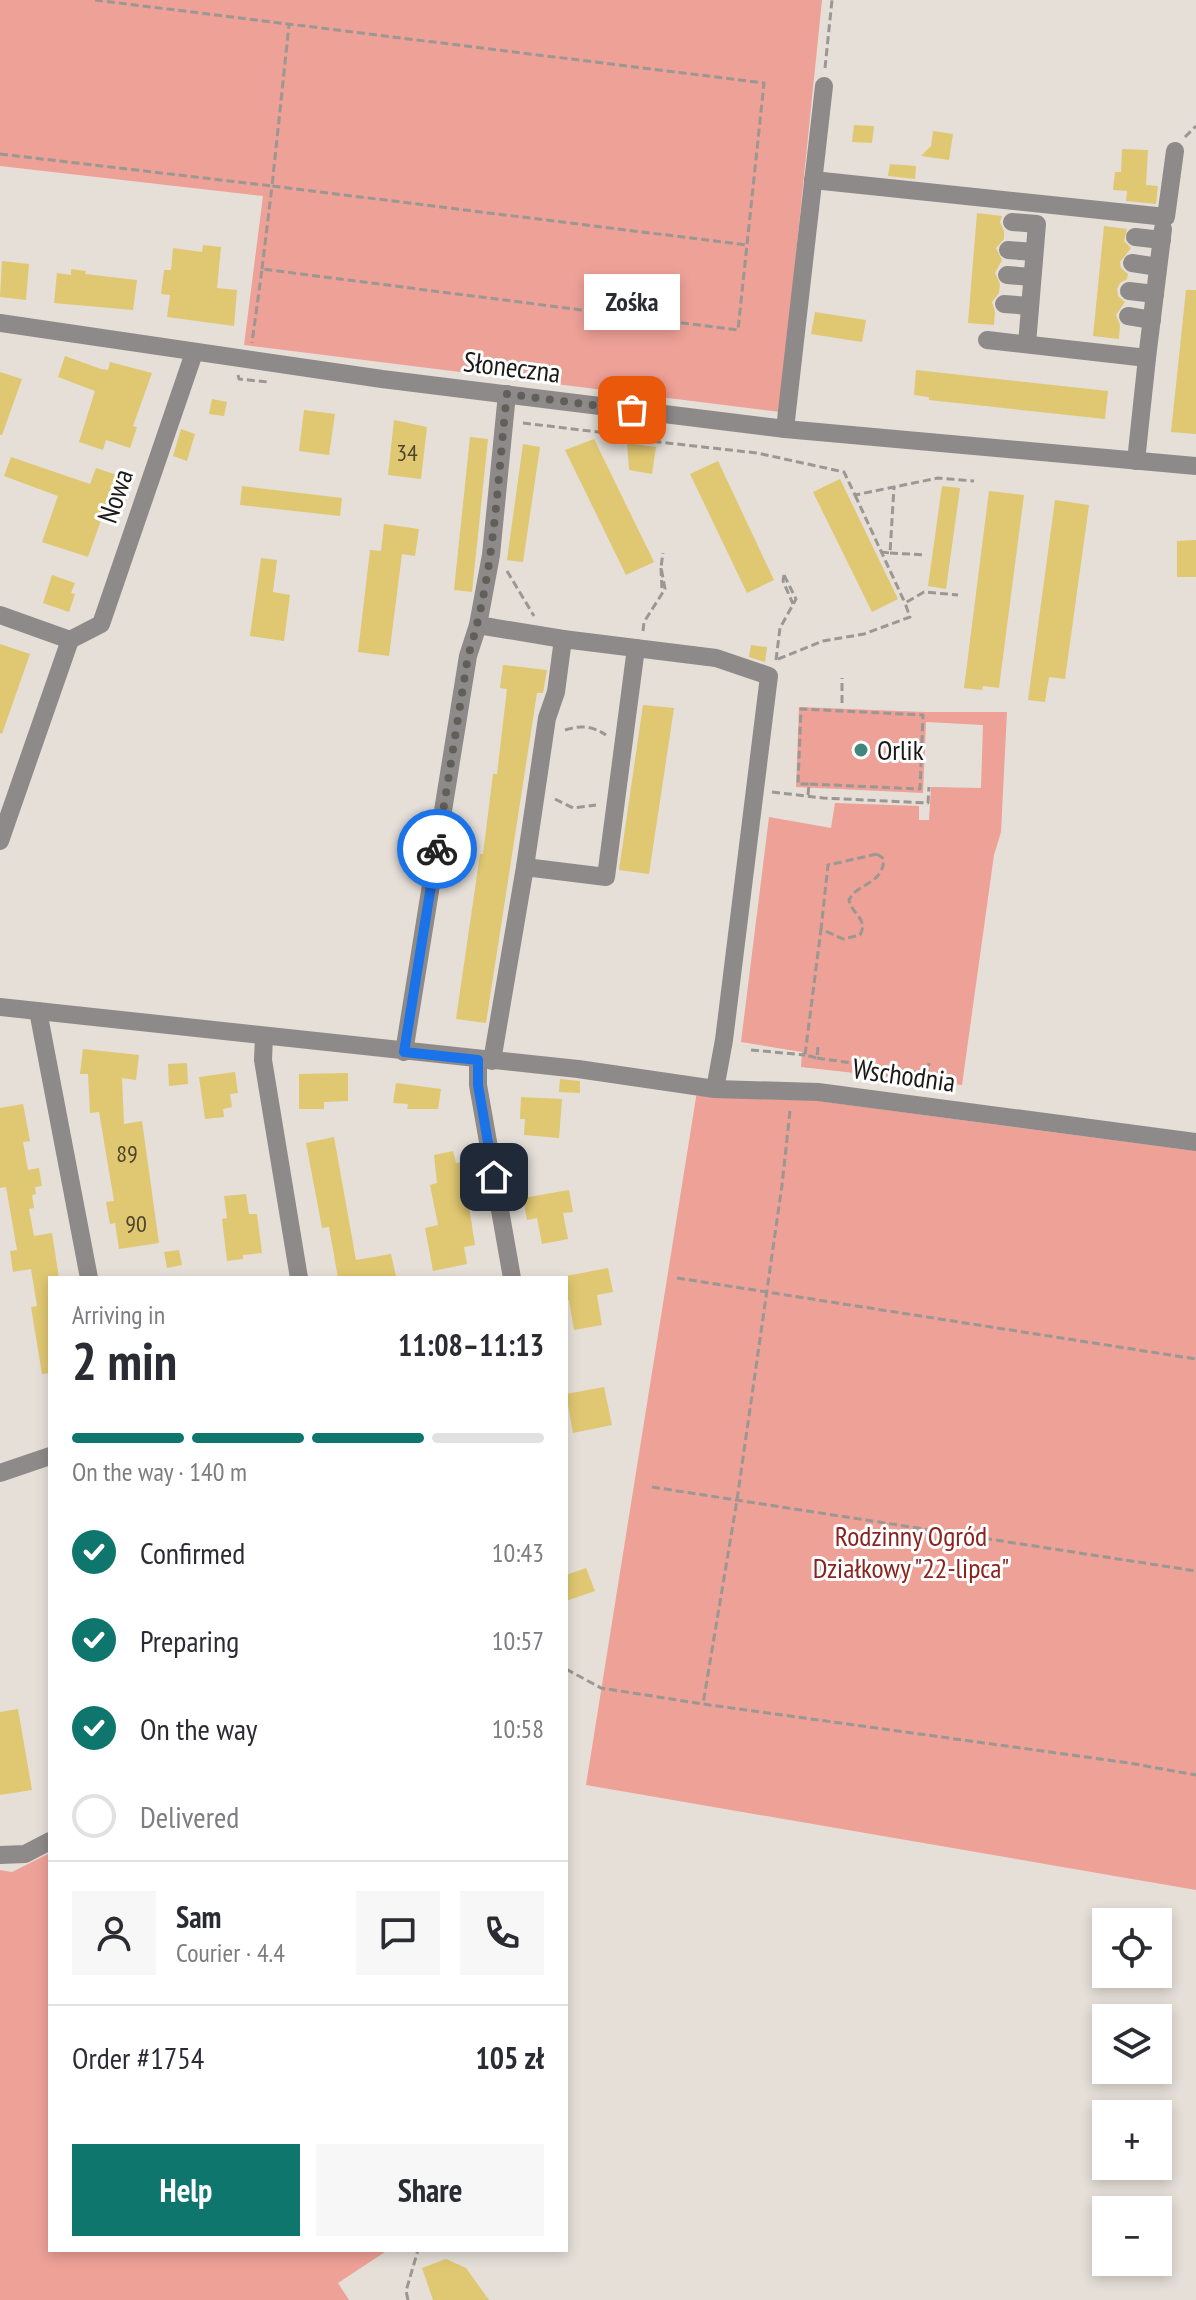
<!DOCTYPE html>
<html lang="en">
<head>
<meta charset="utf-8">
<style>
  :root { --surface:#fff; --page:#f7f7f7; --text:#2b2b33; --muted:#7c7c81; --line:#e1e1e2; --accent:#0f766e }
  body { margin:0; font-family:"PT Sans Narrow",sans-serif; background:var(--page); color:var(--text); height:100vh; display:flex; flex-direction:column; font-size:30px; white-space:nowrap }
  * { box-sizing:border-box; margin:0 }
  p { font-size:26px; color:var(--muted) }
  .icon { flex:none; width:44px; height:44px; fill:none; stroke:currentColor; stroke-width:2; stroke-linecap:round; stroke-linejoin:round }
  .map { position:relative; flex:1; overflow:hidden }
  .sheet { position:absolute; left:48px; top:1276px; width:520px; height:976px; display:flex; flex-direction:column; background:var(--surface); border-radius:0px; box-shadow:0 4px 12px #0003 }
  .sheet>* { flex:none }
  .controls { position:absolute; left:1092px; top:1908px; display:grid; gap:16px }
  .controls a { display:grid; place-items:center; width:80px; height:80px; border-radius:0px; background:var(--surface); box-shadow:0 4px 12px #0003; font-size:40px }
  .pin { position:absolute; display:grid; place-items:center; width:68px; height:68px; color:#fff; margin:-34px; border-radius:16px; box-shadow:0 4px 12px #0006 }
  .courier { position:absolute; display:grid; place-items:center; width:80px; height:80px; margin:-40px; border:6px solid #1a73e8; border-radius:50%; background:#fff; color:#222; box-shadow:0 2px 10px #0007 }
  .bubble { position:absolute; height:56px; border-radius:0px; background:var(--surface); box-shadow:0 4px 12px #0003; font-size:26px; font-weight:600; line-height:56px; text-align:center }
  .summary em { font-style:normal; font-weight:600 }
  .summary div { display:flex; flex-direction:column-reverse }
  .summary { display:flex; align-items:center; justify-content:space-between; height:136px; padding:0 24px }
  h1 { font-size:52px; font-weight:600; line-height:60px }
  .bar { display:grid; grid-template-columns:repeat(4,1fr); gap:12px 8px; align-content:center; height:96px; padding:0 24px }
  .bar i { height:10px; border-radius:6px; background:var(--line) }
  .bar .current { background:var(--accent) }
  .bar p { grid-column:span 4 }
  .line { display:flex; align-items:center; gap:20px; padding:0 24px; border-top:2px solid var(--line) }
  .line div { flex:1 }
  .round { display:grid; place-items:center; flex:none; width:84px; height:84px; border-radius:0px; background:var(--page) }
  ol { padding:0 24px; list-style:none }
  li { display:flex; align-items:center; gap:24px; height:88px }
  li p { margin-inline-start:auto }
  li .icon { padding:8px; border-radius:50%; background:var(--accent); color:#fff; stroke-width:4 }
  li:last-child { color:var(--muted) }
  li i { width:44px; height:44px; border:4px solid var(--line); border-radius:50% }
  .action { display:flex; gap:16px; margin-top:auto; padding:16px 24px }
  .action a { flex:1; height:92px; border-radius:0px; background:var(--accent); color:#fff; font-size:32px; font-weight:600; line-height:92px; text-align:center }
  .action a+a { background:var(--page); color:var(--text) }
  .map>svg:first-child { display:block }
  .green { fill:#eea197 }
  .building { fill:#e0c772 }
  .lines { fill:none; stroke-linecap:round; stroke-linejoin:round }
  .path { stroke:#9b9792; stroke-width:3; stroke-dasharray:8 4; stroke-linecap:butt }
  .minor { stroke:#8e8a89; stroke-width:18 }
  .done { stroke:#625f5b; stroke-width:8; stroke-dasharray:0 14.4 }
  .route { stroke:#1a73e8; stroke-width:10 }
  .poi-dot { fill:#42877b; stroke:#fff; stroke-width:3 }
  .labels { text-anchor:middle; stroke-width:6; stroke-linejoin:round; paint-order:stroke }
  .number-label { font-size:24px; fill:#4d452e }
  .street-label { font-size:28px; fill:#1c1a18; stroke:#fff }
  .poi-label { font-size:28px; fill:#1c1a18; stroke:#fff; text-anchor:start }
  .park-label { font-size:28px; fill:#8a231e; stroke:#fff }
</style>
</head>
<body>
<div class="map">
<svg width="1196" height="2300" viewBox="0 0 1196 2300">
  <rect width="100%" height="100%" fill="#e5dfd8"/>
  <g class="green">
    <path d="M0,0H822L780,412L244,345L263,196L0,166Z"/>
    <path d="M799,707L925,712H1007L1001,832L994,855L962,1085L801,1067L802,1052L741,1042L769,817L831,828L835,803L919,806V820H929L931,787L981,788L983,725L926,722L923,793L796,787Z"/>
    <path d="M698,1085L1196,1151V1890L586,1785Z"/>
    <path d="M50,1853V2250H388L338,2283L349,2300H0V1870L12,1872Z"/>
  </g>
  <g class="building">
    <path d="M854,125L874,126L872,143L852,142Z"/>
    <path d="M933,131L953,134L949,160L921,156L931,146Z"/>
    <path d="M1122,149L1148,150L1146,185L1158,186L1156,204L1126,201L1127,191L1113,190L1115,172H1121Z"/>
    <path d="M890,164L916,166L915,179L888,176Z"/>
    <path d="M977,213L1002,216L1000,222L1004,231V239L996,248L1002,260L995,273L1000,284L999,293L992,302L995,312L994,325L968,323Z"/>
    <path d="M1104,226L1127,229L1124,241L1131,248L1120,262L1121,268L1128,274L1127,279L1120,283L1117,289L1118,296L1125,302L1116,315L1120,325L1119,339L1093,336Z"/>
    <path d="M203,245L221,247L217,288L237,290L234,326L167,317L170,295L161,294L164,270H171L173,248L202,252Z"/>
    <path d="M2,261L29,264L26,300L0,297Z"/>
    <path d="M71,269L86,271L85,274L137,280L133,310L54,303L57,273L71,275Z"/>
    <path d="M1186,290H1196V434L1171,432Z"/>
    <path d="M815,312L866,320L862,342L811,334Z"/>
    <path d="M65,356L101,369L108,370L110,362L152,373L133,426L137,427L130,448L106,440L103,450L79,442L95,391L58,377Z"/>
    <path d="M916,370L1108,391L1105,419L929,400V397L914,395Z"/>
    <path d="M0,372L22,379L2,435H0Z"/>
    <path d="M212,399L227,402L224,416L209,414Z"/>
    <path d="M304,410L335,414L329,455L299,451Z"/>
    <path d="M394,420L427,427L421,479L388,475Z"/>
    <path d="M181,429L195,434L187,461L173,456Z"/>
    <path d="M470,437L488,439L472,592L454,590Z"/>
    <path d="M594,439L654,562L626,575L565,450Z"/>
    <path d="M627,443L656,447L652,474L629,470Z"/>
    <path d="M523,444L540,447L523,562L507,560Z"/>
    <path d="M11,457L90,484L96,468L117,475L88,557L42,542L58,496L4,476Z"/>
    <path d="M718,461L774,580L747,593L690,474Z"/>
    <path d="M840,479L898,599L872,612L813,492Z"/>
    <path d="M242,486L342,498L340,516L240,505Z"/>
    <path d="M942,486L960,488L946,589L928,586Z"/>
    <path d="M989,491L1024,495L999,688L983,686L982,690L964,688Z"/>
    <path d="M1055,500L1089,505L1065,679L1049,677L1045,702L1028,700Z"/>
    <path d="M384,524L419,529L415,556L402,554L389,656L358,652L370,550L381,551Z"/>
    <path d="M1196,540V577H1177V541Z"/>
    <path d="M261,558L277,560L273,592L290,595L284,641L250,636Z"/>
    <path d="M52,575L75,583L71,593L75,594L69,612L43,603Z"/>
    <path d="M0,644L30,654L2,734L0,733Z"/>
    <path d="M751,645L767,647L765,662L749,657Z"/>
    <path d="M503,665L547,670L543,693H537L486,1023L456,1019L480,854H483L493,774H497L507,689L500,688Z"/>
    <path d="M643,705L674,708L649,874L619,870Z"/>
    <path d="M83,1049L139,1055L136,1080L122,1078L124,1124L142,1121L159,1243L119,1249L115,1223L110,1224L106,1202L114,1201L99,1112L90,1113L88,1074H80Z"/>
    <path d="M187,1063L188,1084L169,1086L168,1064Z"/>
    <path d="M235,1072L238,1093L230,1094L232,1107L223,1109L224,1117L205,1119L199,1077Z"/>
    <path d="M348,1073V1101L324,1102V1109H299V1074Z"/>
    <path d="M560,1079L580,1081V1093L559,1092Z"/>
    <path d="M396,1083L441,1089L438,1109H407L408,1104L393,1103Z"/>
    <path d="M521,1097L562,1099L559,1138L524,1135L525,1119H520Z"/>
    <path d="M23,1104L30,1141L23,1142L28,1170L39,1168L42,1186L35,1187L36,1194L32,1195L34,1208L29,1209L34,1236L52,1233L59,1278H50V1373L42,1374L31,1307L37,1306L31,1269L13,1272L10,1251L17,1250L6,1187L0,1188V1108Z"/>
    <path d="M334,1137L356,1260L391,1254L396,1276L338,1278L329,1227L322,1228L306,1143Z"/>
    <path d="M453,1151L456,1163L462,1162L475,1245L464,1247L467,1264L433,1271L425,1228L438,1225L430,1185L437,1183L434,1155Z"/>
    <path d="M569,1190L573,1212L563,1213L568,1239L542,1244L537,1218L527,1220L523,1198Z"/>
    <path d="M246,1194L249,1214H257L262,1253L243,1255V1259L227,1261L222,1219L227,1218L224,1196Z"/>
    <path d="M179,1250L182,1265L167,1268L164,1252Z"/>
    <path d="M608,1268L613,1292L597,1295L602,1325L574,1330L569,1300H566V1276Z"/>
    <path d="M604,1387L612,1425L573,1433L566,1394Z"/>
    <path d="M586,1568L595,1591L566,1601V1575Z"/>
    <path d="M18,1709L32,1790L0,1795V1712Z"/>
    <path d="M446,2259L466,2268L489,2300H433L422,2268Z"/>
  </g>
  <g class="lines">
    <g class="path">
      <path d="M95,0L764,83L738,330L262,269L252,343"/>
      <path d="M825,68L832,0"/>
      <path d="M1185,137L1196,126"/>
      <path d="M0,154L272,186L289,25"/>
      <path d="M262,269L272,186L747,245"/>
      <path d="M238,375L239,379L268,382"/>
      <path d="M523,423L598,432L614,437L757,453L844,472L855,495L938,478L974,481"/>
      <path d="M855,495L905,603"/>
      <path d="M881,552L890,553L894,487"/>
      <path d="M890,553L926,555"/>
      <path d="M661,568L662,591"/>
      <path d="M507,571L534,616"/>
      <path d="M784,575L783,581L793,604"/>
      <path d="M643,631L644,622L665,589L661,567L663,553"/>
      <path d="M778,659L823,641L864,634L910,617L905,603L924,592L958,595"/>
      <path d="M776,660L780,628L796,599L784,575"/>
      <path d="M842,703V678"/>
      <path d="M565,730C580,725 593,726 606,735"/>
      <path d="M772,792L823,798L928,803L929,787"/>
      <path d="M808,795L809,784L920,789L923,715L801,709L798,784H809"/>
      <path d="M555,799L573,808L596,805"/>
      <path d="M877,854L884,859C882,886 858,882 849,900C852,915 869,919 860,935L843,939L821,929L828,865Z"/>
      <path d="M818,1047L817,1058L805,1055L821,929"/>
      <path d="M751,1050L805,1055"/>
      <path d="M817,1058L928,1074L929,1063"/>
      <path d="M790,1111L782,1185L737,1500L703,1704L1129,1763L1196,1775"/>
      <path d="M677,1278L1196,1359"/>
      <path d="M652,1487L1196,1571"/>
      <path d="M566,1669L601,1688L703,1704"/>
      <path d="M408,2300L406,2291L418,2250"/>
    </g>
    <g class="minor">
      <path d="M813,180L1166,217L1175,151"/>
      <path d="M1012,222L1037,224L1027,344"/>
      <path d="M1135,237L1162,240"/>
      <path d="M1008,250L1034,252"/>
      <path d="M1132,263L1158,267"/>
      <path d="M1007,275L1032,277"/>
      <path d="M1129,291L1155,294"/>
      <path d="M1004,304L1030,306"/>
      <path d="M1128,316L1152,320"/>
      <path d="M0,323L382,379L785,429L1196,466"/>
      <path d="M987,340L1147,358L1136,461"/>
      <path d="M1147,358L1163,229"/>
      <path d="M507,394L491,555L478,625L563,639L716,658L769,676L724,1040L715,1089"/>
      <path d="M785,429L824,86"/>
      <path d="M0,615L70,640"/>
      <path d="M0,841L70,640L101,624L194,353"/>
      <path d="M525,867L547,718L556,692L563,639"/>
      <path d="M0,1007L578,1069L715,1089L818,1092L1196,1142"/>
      <path d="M38,1011L89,1278"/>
      <path d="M264,1036L263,1060L299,1278"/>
      <path d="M404,1052L468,656L478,625"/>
      <path d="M478,1060V1085L512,1278"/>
      <path d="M492,1061L525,867L606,877L636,648"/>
      <path d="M0,1473L50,1456"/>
      <path d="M0,1855L25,1854L50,1841"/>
    </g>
  </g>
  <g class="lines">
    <path class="done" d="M437,849L468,656C495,572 497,482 507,394L632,410"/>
    <path class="route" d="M437,849L404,1052L478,1060V1085L494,1177"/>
  </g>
  <circle class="poi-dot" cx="861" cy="750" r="8"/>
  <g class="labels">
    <g class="number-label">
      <text x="407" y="461">34</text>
      <text x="127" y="1162">89</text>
      <text x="136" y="1232">90</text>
    </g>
    <g class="street-label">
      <text transform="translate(512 367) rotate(7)" y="10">Słoneczna</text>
      <text transform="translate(115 496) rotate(-71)" y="10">Nowa</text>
      <text transform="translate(904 1075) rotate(8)" y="10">Wschodnia</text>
    </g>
    <g class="poi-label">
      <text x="877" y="760">Orlik</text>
    </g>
    <g class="park-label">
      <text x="911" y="1546">Rodzinny Ogród<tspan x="911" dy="32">Działkowy "22-lipca"</tspan></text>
    </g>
  </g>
</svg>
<div class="controls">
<a><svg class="icon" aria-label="locate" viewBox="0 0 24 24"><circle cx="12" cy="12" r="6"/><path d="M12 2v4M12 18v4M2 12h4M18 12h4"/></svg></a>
<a><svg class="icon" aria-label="layers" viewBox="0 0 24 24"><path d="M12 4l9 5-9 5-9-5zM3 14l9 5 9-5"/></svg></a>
<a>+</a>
<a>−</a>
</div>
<div class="pin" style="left:632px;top:410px;background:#ea580c"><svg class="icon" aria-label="bag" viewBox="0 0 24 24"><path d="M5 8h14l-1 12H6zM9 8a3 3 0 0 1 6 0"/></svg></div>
<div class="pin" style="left:494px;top:1177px;background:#1f2937"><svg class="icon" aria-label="home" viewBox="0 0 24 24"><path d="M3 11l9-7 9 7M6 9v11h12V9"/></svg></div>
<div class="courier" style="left:437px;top:849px"><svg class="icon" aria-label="bike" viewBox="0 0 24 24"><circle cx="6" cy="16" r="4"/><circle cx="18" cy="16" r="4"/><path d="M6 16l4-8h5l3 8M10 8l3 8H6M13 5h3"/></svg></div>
<div class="bubble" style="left:584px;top:274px;width:96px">Zośka</div>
<section class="sheet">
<div class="summary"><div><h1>2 min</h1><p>Arriving in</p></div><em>11:08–11:13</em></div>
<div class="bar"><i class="current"></i><i class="current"></i><i class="current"></i><i></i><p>On the way · 140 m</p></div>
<ol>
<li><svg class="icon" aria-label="check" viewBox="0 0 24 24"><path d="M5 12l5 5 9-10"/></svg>Confirmed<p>10:43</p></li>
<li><svg class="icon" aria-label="check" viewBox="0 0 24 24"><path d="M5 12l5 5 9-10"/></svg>Preparing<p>10:57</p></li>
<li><svg class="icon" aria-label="check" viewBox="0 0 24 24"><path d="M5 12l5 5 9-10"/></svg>On the way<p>10:58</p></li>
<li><i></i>Delivered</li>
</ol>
<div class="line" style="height:144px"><a class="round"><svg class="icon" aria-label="person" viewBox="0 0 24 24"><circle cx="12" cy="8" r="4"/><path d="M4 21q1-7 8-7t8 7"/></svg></a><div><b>Sam</b><p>Courier · 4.4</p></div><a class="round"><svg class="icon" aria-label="chat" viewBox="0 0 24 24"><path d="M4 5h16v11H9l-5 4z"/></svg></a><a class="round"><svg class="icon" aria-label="phone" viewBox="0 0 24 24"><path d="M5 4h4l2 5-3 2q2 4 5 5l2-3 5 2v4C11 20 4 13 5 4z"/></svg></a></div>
<div class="line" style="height:104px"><div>Order #1754</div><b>105 zł</b></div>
<div class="action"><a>Help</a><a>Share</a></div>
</section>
</div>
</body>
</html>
